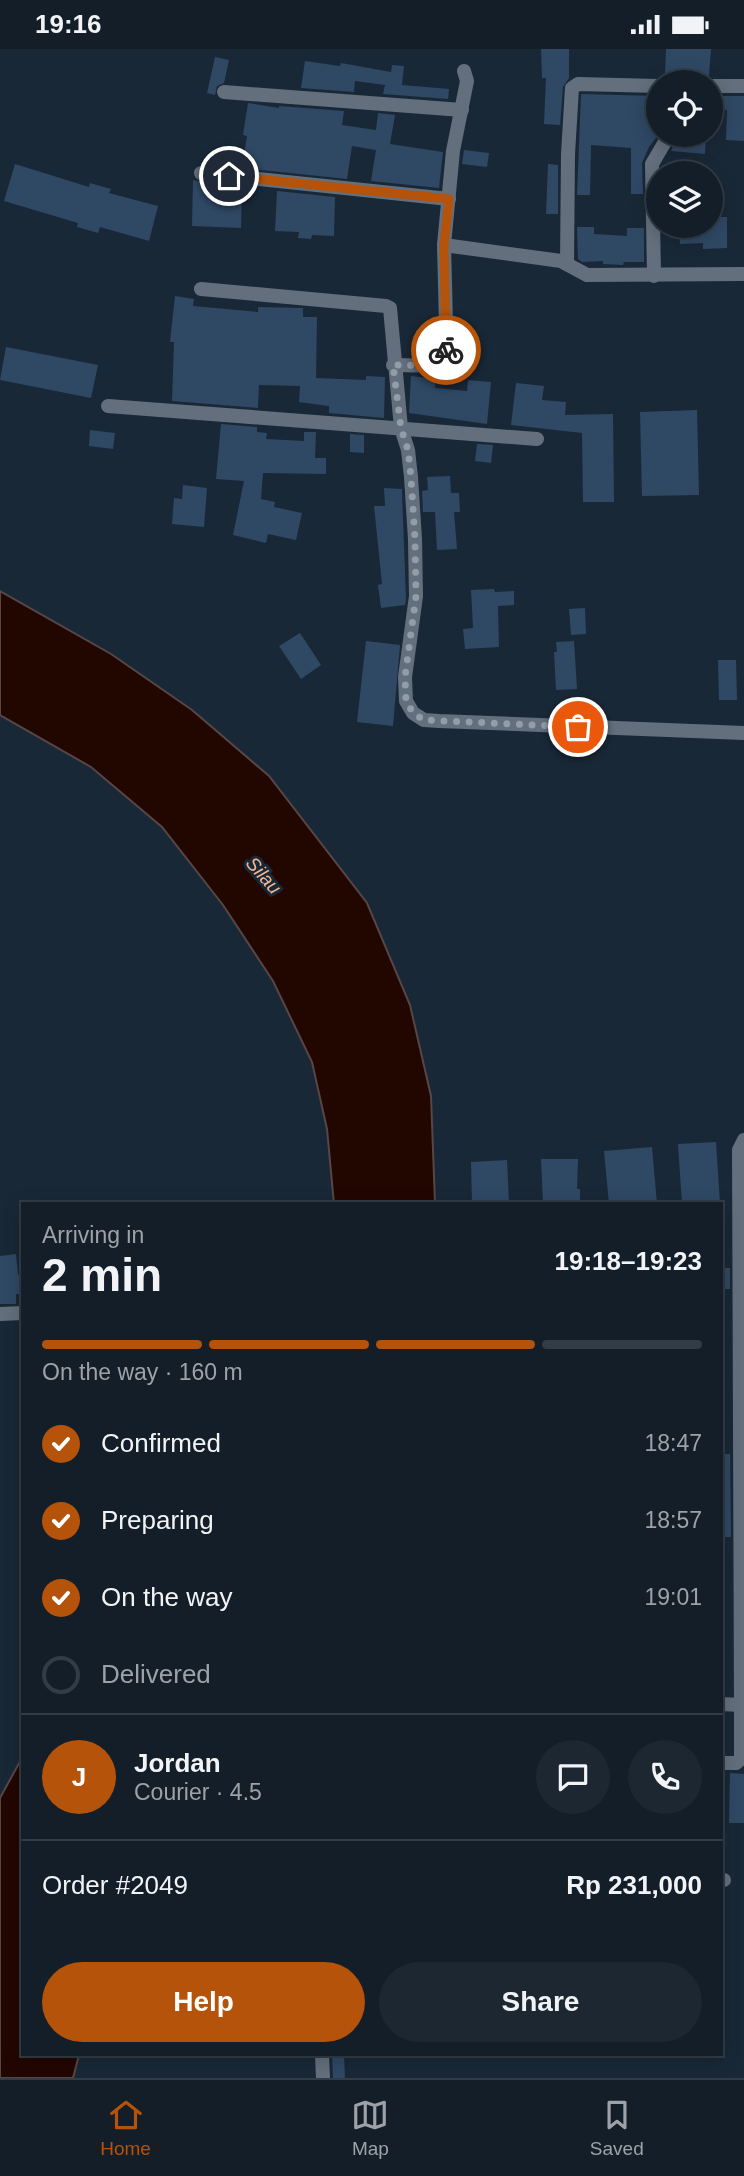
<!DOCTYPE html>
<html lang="en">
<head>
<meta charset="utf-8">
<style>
  :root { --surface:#131e29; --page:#1c2731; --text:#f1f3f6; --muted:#9da2a8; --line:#323c46; --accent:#b45309 }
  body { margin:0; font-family:Helvetica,sans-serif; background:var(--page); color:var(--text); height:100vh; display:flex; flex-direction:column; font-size:26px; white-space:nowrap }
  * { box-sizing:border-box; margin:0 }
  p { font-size:23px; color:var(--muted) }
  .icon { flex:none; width:38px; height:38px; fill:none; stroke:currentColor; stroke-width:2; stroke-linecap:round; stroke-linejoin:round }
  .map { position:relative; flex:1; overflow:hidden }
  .details { position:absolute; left:21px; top:1153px; width:702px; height:854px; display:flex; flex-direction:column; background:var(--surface); border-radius:0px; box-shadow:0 4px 18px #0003,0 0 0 2px var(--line) }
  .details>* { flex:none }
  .fabs { position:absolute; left:646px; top:21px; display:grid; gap:14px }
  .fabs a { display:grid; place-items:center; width:77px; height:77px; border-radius:50%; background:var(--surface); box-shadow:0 4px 18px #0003,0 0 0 2px var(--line); font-size:35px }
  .pin { position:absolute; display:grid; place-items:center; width:60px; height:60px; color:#fff; margin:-30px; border:4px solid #fff; border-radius:50%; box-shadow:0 2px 7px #0007 }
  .courier { position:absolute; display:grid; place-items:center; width:70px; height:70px; margin:-35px; border:5px solid #b45309; border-radius:50%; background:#fff; color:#222; box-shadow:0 2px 9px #0007 }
  .headline em { font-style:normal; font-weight:700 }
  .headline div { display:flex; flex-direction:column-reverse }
  .headline { display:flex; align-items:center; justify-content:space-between; height:119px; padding:0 21px }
  h1 { font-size:46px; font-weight:700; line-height:52px }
  .bar { display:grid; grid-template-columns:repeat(4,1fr); gap:10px 7px; align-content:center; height:84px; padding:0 21px }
  .bar i { height:9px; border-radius:5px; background:var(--line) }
  .bar .selected { background:var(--accent) }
  .bar p { grid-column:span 4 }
  .line { display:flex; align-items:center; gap:18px; padding:0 21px; border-top:2px solid var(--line) }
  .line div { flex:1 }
  .round { display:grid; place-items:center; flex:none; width:74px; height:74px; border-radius:37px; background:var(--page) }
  ol { padding:0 21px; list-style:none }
  li { display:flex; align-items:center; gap:21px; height:77px }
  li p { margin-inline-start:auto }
  li .icon { padding:7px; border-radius:50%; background:var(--accent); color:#fff; stroke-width:4 }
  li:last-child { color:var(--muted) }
  li i { width:38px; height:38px; border:4px solid var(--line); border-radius:50% }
  .action { display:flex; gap:14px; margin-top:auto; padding:14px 21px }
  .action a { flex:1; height:80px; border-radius:42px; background:var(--accent); color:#fff; font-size:28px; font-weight:700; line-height:80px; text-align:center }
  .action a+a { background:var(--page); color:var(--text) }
  .status { display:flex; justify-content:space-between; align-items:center; height:49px; padding:0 35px; background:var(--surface); direction:ltr }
  .status svg { height:19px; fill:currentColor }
  .tab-bar { display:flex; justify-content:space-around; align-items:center; height:98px; border-top:2px solid var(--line); background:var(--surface); font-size:19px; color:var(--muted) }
  .tab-bar a { display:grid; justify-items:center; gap:4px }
  .tab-bar .selected { color:var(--accent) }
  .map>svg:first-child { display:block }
  .water { fill:#220600; stroke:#574645; stroke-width:2 }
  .building { fill:#2f4864 }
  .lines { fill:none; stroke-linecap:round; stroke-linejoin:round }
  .minor { stroke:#636f7c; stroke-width:14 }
  .done { stroke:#919da9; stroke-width:7; stroke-dasharray:0 12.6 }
  .route { stroke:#b45309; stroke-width:9 }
  .labels { text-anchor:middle; stroke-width:6; stroke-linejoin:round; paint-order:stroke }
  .water-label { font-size:19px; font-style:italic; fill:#f4b692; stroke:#192837 }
</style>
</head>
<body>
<div class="status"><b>19:16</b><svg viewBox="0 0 49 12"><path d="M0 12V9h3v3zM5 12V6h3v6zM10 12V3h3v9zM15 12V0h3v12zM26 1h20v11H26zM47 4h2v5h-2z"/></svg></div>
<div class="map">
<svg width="744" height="2029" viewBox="0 0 744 2029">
  <rect width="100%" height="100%" fill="#192837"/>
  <g class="water">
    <path d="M0,542L111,605L192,661L269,727L367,854L410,956L431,1047L435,1155H334L327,1080L312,1013L273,932L223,856L162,778L91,718L0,666Z"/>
    <path d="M23,1707V2006H79L73,2029H0V1749Z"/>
  </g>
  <g class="building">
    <path d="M541,0H569V29L563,38L560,76L544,75L546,29H542Z"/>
    <path d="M666,0H711L709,27L665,25Z"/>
    <path d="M215,8L229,11L224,34L217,37L215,46L207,44Z"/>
    <path d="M305,12L340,17L341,14L391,23L392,16L404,17L402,36L449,40L448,50L383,45L385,36L355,32L354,43L301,39Z"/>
    <path d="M581,45L658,47V86L649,98L642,114L643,145H631V99L591,96L590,146H577Z"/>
    <path d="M710,47H744V92L726,91L727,61L710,60Z"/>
    <path d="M248,54L279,59V57L344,62L342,76L376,81L378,64L395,66L390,95L443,103L439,139L371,132L376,101L352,97L347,130L242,119L247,87L243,86Z"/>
    <path d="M679,86H706L705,105L671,102Z"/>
    <path d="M464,101L489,104L487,118L462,115Z"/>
    <path d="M15,115L89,138L90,134L111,140L109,144L158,157L149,192L100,178L98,184L77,178L78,174L4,152Z"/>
    <path d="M548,115L558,116V165H546Z"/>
    <path d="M193,131L207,134V141H242L241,179L192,177Z"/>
    <path d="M277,142L335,148L334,187L312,186L311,190L298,189L299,183L275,182Z"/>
    <path d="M710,168H727V199L703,200V194L680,195L679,177H710Z"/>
    <path d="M577,178H594V185L627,187V179H644V213H624L623,216L603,215V212L582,213L578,210Z"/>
    <path d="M175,247L194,250L193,257L258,263V258L303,259V268H317L316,329L366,331V327L385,328L384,369L329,364V357L299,353L300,337L259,336L258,359L172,352L174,293H170Z"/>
    <path d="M6,298L98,316L91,349L0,331Z"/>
    <path d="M411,327L436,330L435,339L467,342L468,331L491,333L487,375L409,364Z"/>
    <path d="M516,334L544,337L542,351L566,353L565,366L613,365L614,453H583L582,384L511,376Z"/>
    <path d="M697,361L699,446L642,447L640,363Z"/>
    <path d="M221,375L257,378V383L267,384L266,390L304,392V383H316L315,409H326V425L263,424L261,450L275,453L274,458L302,464L296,491L268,485L266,494L233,486L244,432L216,430Z"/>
    <path d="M90,381L115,384L113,400L89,397Z"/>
    <path d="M350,385L364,386V404L350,403Z"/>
    <path d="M477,395L493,396L491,414L475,412Z"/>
    <path d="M450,427L451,444H459L460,463H454L457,500L437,501L435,463H423L422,442L428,441L427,428Z"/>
    <path d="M183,436L207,439L204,478L172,475L174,449L182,450Z"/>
    <path d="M384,439L402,440V443L406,550L405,556L381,559L378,536L382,535L374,457H385Z"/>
    <path d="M494,540L495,543L514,542V556L498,557L499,598L465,600L463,580L473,579L471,541Z"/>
    <path d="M585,559L586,585L571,586L569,560Z"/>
    <path d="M300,584L321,616L301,630L279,597Z"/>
    <path d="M366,592L400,596L393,677L357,673Z"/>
    <path d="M574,592L577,640L556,641L554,603H557L556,593Z"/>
    <path d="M718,611H736L737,651H719Z"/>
    <path d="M716,1093L720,1155H682L678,1095Z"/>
    <path d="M652,1098L657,1155H609L604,1102Z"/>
    <path d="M541,1110H578L577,1140H580V1155H543Z"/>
    <path d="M507,1111L509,1155H472L471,1113Z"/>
    <path d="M16,1205L18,1226H23V1245H16V1255H0V1207Z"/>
    <rect x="721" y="1219" width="9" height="21"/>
    <path d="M721,1405H730L731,1488H721Z"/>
    <path d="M730,1724L744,1725V1774H729Z"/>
    <path d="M332,2006H344L345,2029H333Z"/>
  </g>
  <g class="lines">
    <g class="minor">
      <path d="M710,37H744"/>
      <path d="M224,43L462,61"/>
      <path d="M201,124L449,150"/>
      <path d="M444,196L561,212L587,226L744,225"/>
      <path d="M567,215L568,105L572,39L578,35L658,37"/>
      <path d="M654,227L652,115L669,86"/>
      <path d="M201,240L386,257L390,259L401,379L408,401L411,428L415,490L416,547L405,628L406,652L413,664L424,671L439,672L744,684"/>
      <path d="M393,316L444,317L447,313L444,196L453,102L467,32L464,22"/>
      <path d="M108,357L537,390"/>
      <path d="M0,1265L23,1264"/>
      <path d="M721,1655L741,1656L739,1101L744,1091"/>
      <path d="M721,1714H736L741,1710V1656"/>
      <path d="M721,1831H724"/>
      <path d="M322,2006L323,2029"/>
    </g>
  </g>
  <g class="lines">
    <path class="done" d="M446,301L447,313L444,317L393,316L401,379L408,401L411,428L415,490L416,547L405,628L406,652L413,664L424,671L578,678"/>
    <path class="route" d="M229,127L449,150L444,196L446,301"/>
  </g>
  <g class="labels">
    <g class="water-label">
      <text transform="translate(264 826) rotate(49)" y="7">Silau</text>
    </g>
  </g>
</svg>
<div class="fabs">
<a><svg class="icon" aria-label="locate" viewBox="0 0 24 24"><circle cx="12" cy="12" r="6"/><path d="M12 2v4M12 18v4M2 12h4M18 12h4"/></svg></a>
<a><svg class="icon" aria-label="layers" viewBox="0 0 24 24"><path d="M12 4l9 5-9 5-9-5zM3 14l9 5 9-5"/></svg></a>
</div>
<div class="pin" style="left:578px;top:678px;background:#ea580c"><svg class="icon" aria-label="bag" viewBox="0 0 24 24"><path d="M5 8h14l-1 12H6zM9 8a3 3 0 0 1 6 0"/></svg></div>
<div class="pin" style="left:229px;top:127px;background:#1f2937"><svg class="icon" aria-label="home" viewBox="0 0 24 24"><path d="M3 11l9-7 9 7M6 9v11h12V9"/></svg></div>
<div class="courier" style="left:446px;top:301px"><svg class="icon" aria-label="bike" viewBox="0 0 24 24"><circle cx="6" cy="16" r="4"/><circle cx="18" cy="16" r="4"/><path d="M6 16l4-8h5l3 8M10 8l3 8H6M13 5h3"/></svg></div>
<section class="details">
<div class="headline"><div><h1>2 min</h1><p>Arriving in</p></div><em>19:18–19:23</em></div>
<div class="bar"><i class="selected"></i><i class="selected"></i><i class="selected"></i><i></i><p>On the way · 160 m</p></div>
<ol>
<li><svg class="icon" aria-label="check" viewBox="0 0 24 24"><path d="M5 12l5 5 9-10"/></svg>Confirmed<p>18:47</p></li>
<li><svg class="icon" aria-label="check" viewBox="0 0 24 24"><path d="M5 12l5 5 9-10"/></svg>Preparing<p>18:57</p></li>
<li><svg class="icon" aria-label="check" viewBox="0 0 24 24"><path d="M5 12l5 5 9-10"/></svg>On the way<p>19:01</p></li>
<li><i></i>Delivered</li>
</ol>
<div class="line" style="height:126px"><b class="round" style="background:var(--accent);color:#fff">J</b><div><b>Jordan</b><p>Courier · 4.5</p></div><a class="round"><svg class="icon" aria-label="chat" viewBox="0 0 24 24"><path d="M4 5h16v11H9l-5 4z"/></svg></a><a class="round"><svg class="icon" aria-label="phone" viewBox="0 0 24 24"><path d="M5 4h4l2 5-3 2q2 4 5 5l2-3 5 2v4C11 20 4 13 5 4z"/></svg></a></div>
<div class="line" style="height:91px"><div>Order #2049</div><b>Rp 231,000</b></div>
<div class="action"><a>Help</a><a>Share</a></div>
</section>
</div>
<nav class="tab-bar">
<a class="selected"><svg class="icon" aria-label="home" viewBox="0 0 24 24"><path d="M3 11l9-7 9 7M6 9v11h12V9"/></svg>Home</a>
<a><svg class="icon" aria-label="map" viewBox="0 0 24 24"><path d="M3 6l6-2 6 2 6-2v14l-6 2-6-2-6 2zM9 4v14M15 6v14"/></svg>Map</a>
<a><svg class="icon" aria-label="saved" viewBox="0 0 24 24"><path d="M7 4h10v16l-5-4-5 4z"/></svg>Saved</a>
</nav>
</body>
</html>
